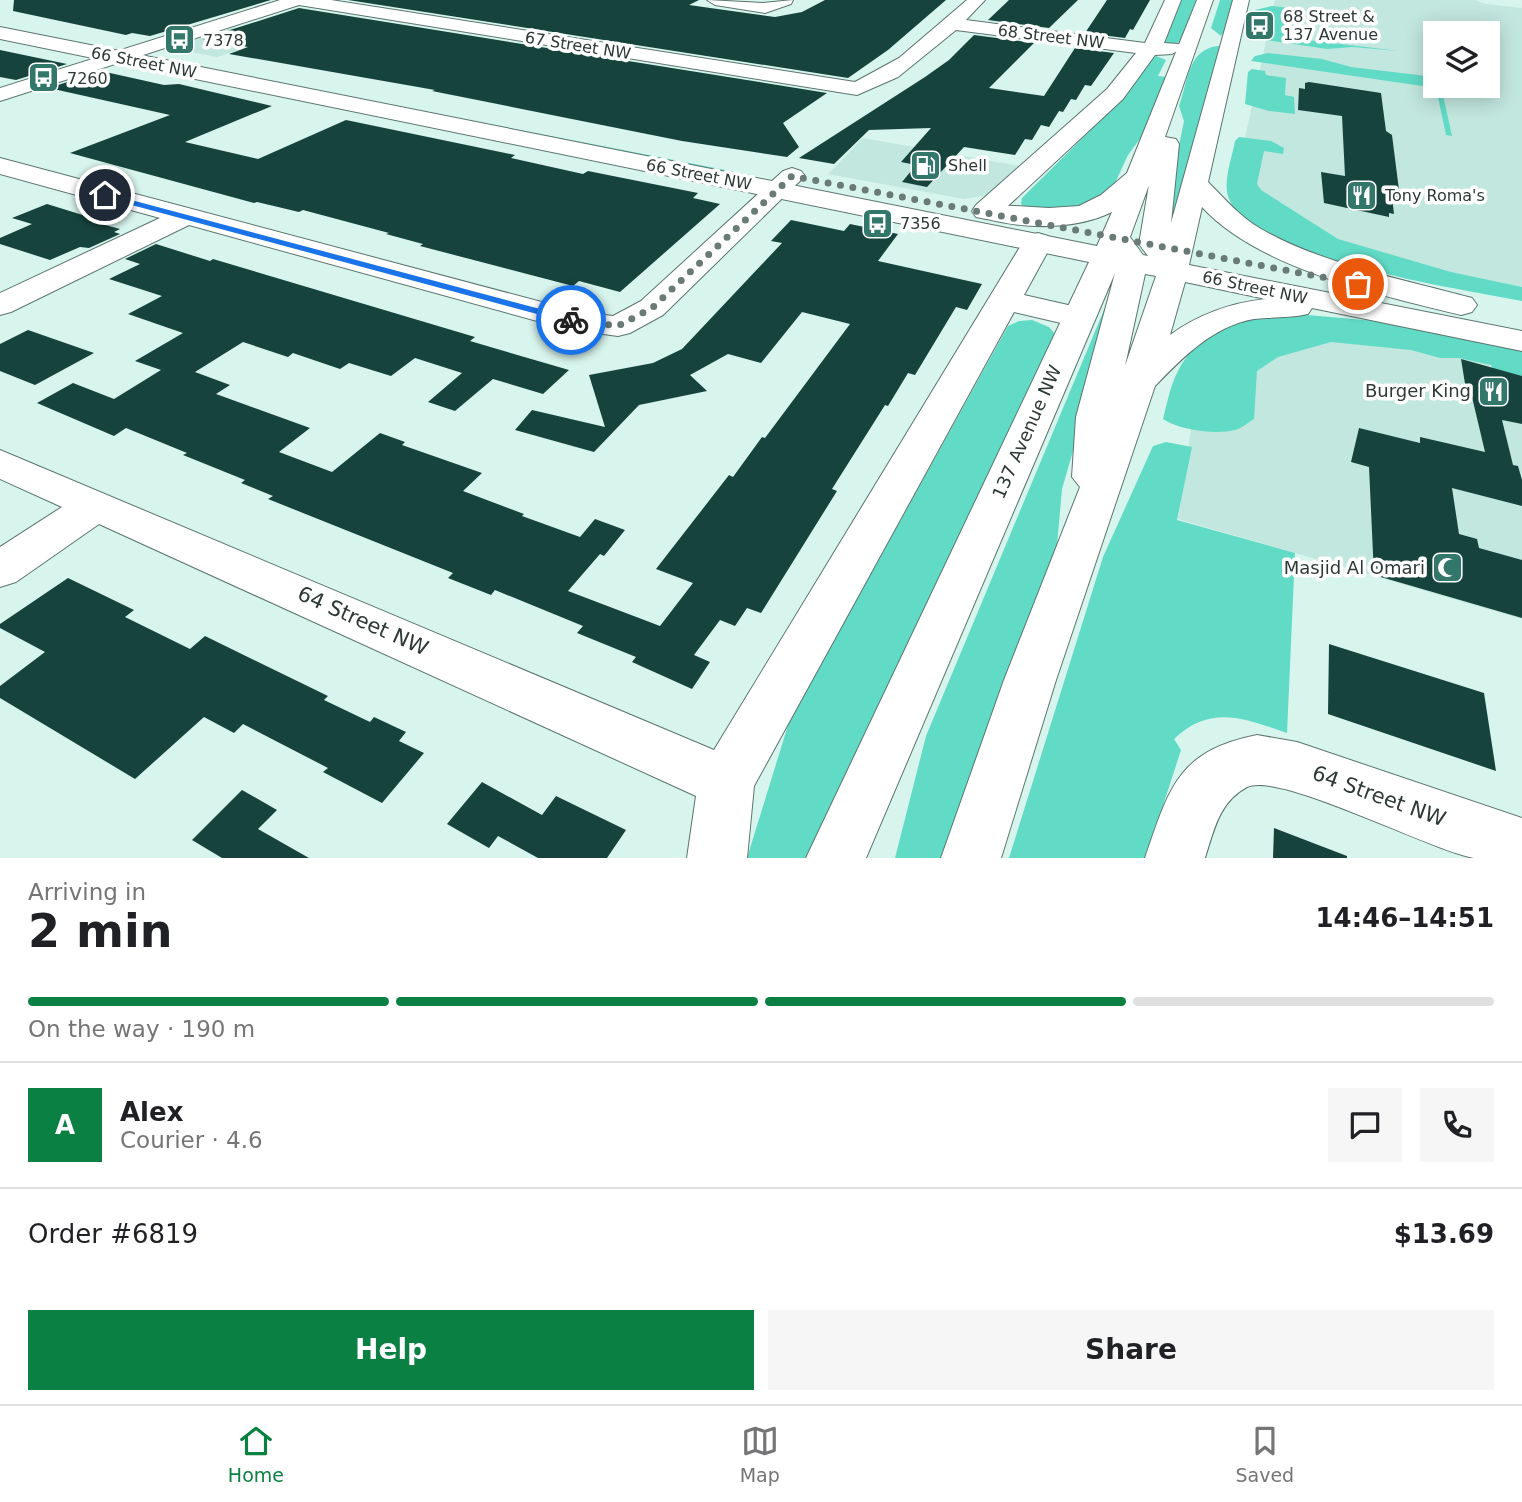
<!DOCTYPE html>
<html lang="en">
<head>
<meta charset="utf-8">
<style>
  :root { --surface:#fff; --page:#f6f6f6; --text:#202124; --muted:#757577; --line:#e0e0e0; --accent:#0b8043 }
  body { margin:0; font-family:"DejaVu Sans",sans-serif; background:var(--page); color:var(--text); height:100vh; display:flex; flex-direction:column; font-size:26px; white-space:nowrap }
  * { box-sizing:border-box; margin:0 }
  p { font-size:23px; color:var(--muted) }
  .icon { flex:none; width:38px; height:38px; fill:none; stroke:currentColor; stroke-width:2; stroke-linecap:round; stroke-linejoin:round }
  .map { position:relative; height:858px; overflow:hidden }
  .sheet { display:flex; flex-direction:column; background:var(--surface); flex:1 }
  .sheet>* { flex:none }
  .tools { position:absolute; left:1423px; top:21px; display:grid; gap:14px }
  .tools a { display:grid; place-items:center; width:77px; height:77px; border-radius:0px; background:var(--surface); box-shadow:0 4px 18px #0003; font-size:35px }
  .pin { position:absolute; display:grid; place-items:center; width:60px; height:60px; color:#fff; margin:-30px; border:4px solid #fff; border-radius:50%; box-shadow:0 2px 7px #0007 }
  .courier { position:absolute; display:grid; place-items:center; width:70px; height:70px; margin:-35px; border:5px solid #1a73e8; border-radius:50%; background:#fff; color:#222; box-shadow:0 2px 9px #0007 }
  .head em { font-style:normal; font-weight:800 }
  .head div { display:flex; flex-direction:column-reverse }
  .head { display:flex; align-items:center; justify-content:space-between; height:119px; padding:0 28px }
  h1 { font-size:46px; font-weight:800; line-height:52px }
  .bar { display:grid; grid-template-columns:repeat(4,1fr); gap:10px 7px; align-content:center; height:84px; padding:0 28px }
  .bar i { height:9px; border-radius:5px; background:var(--line) }
  .bar .active { background:var(--accent) }
  .bar p { grid-column:span 4 }
  .line { display:flex; align-items:center; gap:18px; padding:0 28px; border-top:2px solid var(--line) }
  .line div { flex:1 }
  .round { display:grid; place-items:center; flex:none; width:74px; height:74px; border-radius:0px; background:var(--page) }
  .primary-button { display:flex; gap:14px; margin-top:auto; padding:14px 28px }
  .primary-button a { flex:1; height:80px; border-radius:0px; background:var(--accent); color:#fff; font-size:28px; font-weight:800; line-height:80px; text-align:center }
  .primary-button a+a { background:var(--page); color:var(--text) }
  .menu { display:flex; justify-content:space-around; align-items:center; height:98px; border-top:2px solid var(--line); background:var(--surface); font-size:19px; color:var(--muted) }
  .menu a { display:grid; justify-items:center; gap:4px }
  .menu .active { color:var(--accent) }
  .map>svg:first-child { display:block }
  .built { fill:#c2e7de; fill-rule:evenodd }
  .green { fill:#61dbc6 }
  .building { fill:#16443c }
  .lines { fill:none; stroke-linecap:round; stroke-linejoin:round }
  .minor-casing { stroke:#5b756f; stroke-width:2 }
  .major-casing { stroke:#5b756f; stroke-width:2 }
  .minor { fill:#fff; fill-rule:evenodd }
  .major { fill:#fff; fill-rule:evenodd }
  .route { fill:#1a73e8 }
  .done { stroke:#697a77; stroke-width:7; stroke-dasharray:0 12.6 }
  .labels { text-anchor:middle; stroke-width:7; stroke-linejoin:round; paint-order:stroke }
  .far-poi-label { font-size:16px; fill:#2e3937; stroke:#fff; text-anchor:start }
  .far-street-label { font-size:16px; fill:#2e3937; stroke:#fff }
  .poi-label { font-size:18px; fill:#2e3937; stroke:#fff; text-anchor:end }
  .street-label { font-size:18px; fill:#2e3937; stroke:#fff }
  .near-street-label { font-size:21px; fill:#2e3937; stroke:#fff }
</style>
</head>
<body>
<div class="map">
<svg width="1522" height="858" viewBox="0 0 1522 858">
  <rect width="100%" height="100%" fill="#d7f4ed"/>
  <g class="built">
    <path d="M1275,0H1475L1486,4L1522,8V299L1382,272L1248,204L1241,156ZM1435,33H1488V86H1435Z"/>
    <path d="M234,27L280,35L217,57L176,49L178,45Z"/>
    <path d="M863,138L1020,166L988,195L964,199L828,174Z"/>
    <path d="M1285,323L1522,353V619L1178,519L1193,415Z"/>
  </g>
  <g class="green">
    <path d="M1181,0H1196L1180,42L1167,45L1163,42Z"/>
    <path d="M1220,0H1233L1225,30L1221,36L1211,28Z"/>
    <path d="M1272,6L1301,9H1290L1286,34L1299,39L1399,51L1353,47L1327,49L1259,39L1251,34L1255,10Z"/>
    <path d="M1218,46L1221,47L1175,212L1165,231L1162,230L1184,121L1179,106L1181,100C1188,77 1190,49 1218,46Z"/>
    <path d="M1268,53L1322,59L1351,67L1435,77V86H1441L1452,136L1446,135L1436,88L1251,61L1255,56Z"/>
    <path d="M1156,56L1166,60L1158,76L1167,77L1145,132L1128,155L1110,194L1078,210L1028,209L1021,204L1022,198L1122,99L1152,57Z"/>
    <path d="M201,68L751,175L762,180Z"/>
    <path d="M1252,69L1265,71L1266,75L1286,78L1285,95L1294,97L1295,114L1269,111L1245,104L1248,72Z"/>
    <path d="M1239,137L1271,141L1284,148L1283,154L1264,151L1257,184L1261,190L1338,239L1451,272L1522,287V301C1461,289 1255,259 1229,199C1222,184 1232,158 1235,141Z"/>
    <path d="M1123,278L1062,489L1057,545L941,858H895L926,736L1104,310Z"/>
    <path d="M1296,314L1387,322L1522,348V376L1493,369L1491,365L1459,358H1440L1411,350L1331,342L1278,357L1257,371L1254,419C1249,422 1241,429 1235,430C1215,435 1180,430 1163,419C1167,404 1170,386 1178,371C1201,325 1250,317 1296,314Z"/>
    <path d="M1032,320L1049,327L1055,334L810,858H747L789,722L1008,326L1019,321Z"/>
    <path d="M1166,442L1192,447L1177,520L1295,553L1287,733C1244,718 1210,704 1174,739L1181,750L1146,858H1009L1103,557L1153,446Z"/>
  </g>
  <g class="building">
    <path d="M14,0H271L150,36L132,33L126,35L13,11Z"/>
    <path d="M348,0H699L689,5L775,17L802,12L825,0H946L888,50L848,78Z"/>
    <path d="M1009,0H1078L1049,28L988,20Z"/>
    <path d="M1107,0H1150L1133,30L1130,29L1125,38L1085,33Z"/>
    <path d="M299,8L827,93L783,123L799,147L787,157L682,141L432,91L435,90L229,54L248,47L202,39Z"/>
    <path d="M974,35L1034,43L989,88L1044,96L1075,48L1114,53L1091,86L1085,85L1076,100L1071,99L1063,112L1059,111L1049,127L1041,125L1032,140L1025,139L1015,155L964,147L927,187L902,182L916,165L901,162L931,128L869,130L834,164L799,158L925,77L949,60Z"/>
    <path d="M0,50L67,64L16,80L0,77Z"/>
    <path d="M101,71L164,85L179,84L272,106L185,142L258,159L346,120L515,155L511,158L583,174L588,171L698,193L693,198L720,204L620,292L579,281L573,286L420,246L423,244L386,234L389,233L303,210L299,212L257,202L254,203L70,153L170,115L49,88Z"/>
    <path d="M1309,82L1381,93L1386,131L1392,135L1400,198L1392,197L1394,214L1389,213V217L1324,203L1321,172L1345,176L1342,116L1298,110L1299,88L1305,89V83Z"/>
    <path d="M47,204L102,221L98,223L120,229L114,232L120,234L89,248L80,247L50,260L0,244V238L32,224L12,218Z"/>
    <path d="M791,220L844,231L850,224L898,234L878,261L982,284L967,310L956,307L915,375L908,373L888,406L885,405L832,489L837,491L761,613L747,608L735,626L720,620L694,655L710,662L692,689L632,662L636,657L577,633L583,626L495,590L491,595L448,578L453,573L268,499L273,496L241,483L245,480L183,455L187,453L126,428L114,436L37,403L73,383L114,399L161,370L135,361L183,333L128,314L162,296L109,279L140,264L125,259L156,244L210,261L213,259L475,337L470,341L569,370L543,394L493,379L455,411L428,402L462,373L415,358L391,376L349,363L340,369L293,353L288,357L243,342L195,372L230,385L216,394L310,428L279,452L332,472L380,433L405,442L402,445L482,473L463,491L524,514L522,516L580,537L595,519L625,530L604,556L600,554L568,591L660,626L693,583L656,569L729,475L733,477L762,437L765,438L850,324L802,312L761,363L728,354L690,375L707,391L639,405L594,452L515,430L532,410L605,427L589,375L653,363L682,349L782,243L771,241Z"/>
    <path d="M28,330L94,353L35,385L0,371V344Z"/>
    <path d="M1461,359L1522,376V424L1502,420L1513,465L1518,466L1522,480V506L1452,488L1459,534L1477,539L1479,548L1522,560V618L1374,575L1369,467L1351,462L1359,428L1420,443V437L1485,452L1472,397L1467,396Z"/>
    <path d="M68,578L134,610L125,617L190,649L205,636L328,696L324,700L370,722L374,717L406,732L399,741L424,753L382,803L323,772L328,768L243,724L234,733L204,717L135,779L0,698V686L45,652L0,628V624Z"/>
    <path d="M1329,644L1484,693L1496,771L1328,714Z"/>
    <path d="M482,782L542,815L556,796L626,830L607,858H538L498,836L489,848L447,824Z"/>
    <path d="M242,790L277,810L258,829L309,858H222L192,840Z"/>
    <path d="M1274,828L1347,856V858H1273Z"/>
  </g>
  <g class="lines">
    <defs>
      <g id="minor">
        <path d="M280,0H331L855,82L899,58L967,0H985L966,20L1145,43L1165,0H1181L1164,43L1179,44L1182,48L1172,54L1155,55L1123,99L996,217L986,219L976,217L972,211L976,205L1107,89L1136,53L956,30L898,77L857,95L299,5L0,101V88Z"/>
        <path d="M707,0L763,3L793,0L791,4L765,13L715,5Z"/>
        <path d="M0,158L579,312L613,316L641,301L783,171L792,168L801,171L805,176L663,315L630,333L618,336L566,329L189,225L11,312L0,315V293L160,218L0,174Z"/>
        <path d="M1038,233L1048,236L1053,242L1024,295L1090,310L1094,317L1090,324L1078,327L1014,312L754,786L747,858H687L696,796L99,524L16,582L0,587V547L62,507L0,479V450L714,750L1023,242L1028,236Z"/>
        <path d="M1257,735L1297,742L1522,818V858C1507,858 1489,858 1474,858C1432,851 1278,771 1247,787C1219,802 1214,830 1205,858H1145C1169,789 1177,751 1257,735Z"/>
      </g>
      <path id="major" d="M1197,0H1213L1165,137L1176,139L1179,144L1171,223L1233,0H1249L1208,182C1225,199 1240,217 1261,229C1325,265 1402,279 1472,298L1477,305L1472,312L1461,315C1381,295 1259,269 1202,207L1189,265L1522,331V351L1312,308L1308,314C1291,318 1272,317 1254,319C1213,326 1182,358 1155,386L1056,680L1001,858H941L1004,680L1080,487L1072,477L1076,417L1115,273L866,858H806L1089,262L0,39V27L1097,246L1112,212C1075,230 1026,229 987,219L983,213L987,207L997,205L1049,208L1079,206L1101,195L1127,173ZM1149,185L1139,244L1148,256L1143,255L1130,237ZM1145,274L1156,276L1125,366ZM1185,282L1266,299C1230,303 1199,314 1170,335Z"/>
    </defs>
    <use href="#minor" class="minor-casing"/>
    <use href="#major" class="major-casing"/>
    <use href="#minor" class="minor"/>
    <use href="#major" class="major"/>
  </g>
  <path class="route" d="M105,193L574,318L576,320L567,322L102,197Z"/>
  <g class="lines">
    <path class="done" d="M571,320L618,326L652,308L792,176L1358,284"/>
  </g>
  <defs>
    <symbol id="bus-square" viewBox="-11 -11 22 22"><rect x="-9" y="-9" width="18" height="18" rx="4" fill="#33776b" stroke="#fff"/><path d="M-5-6H5V4H4V6H2V4H-2V6H-4V4H-5ZM-3.5-4V0h7V-4ZM-3.5 1.2v1.5H-2V1.2ZM2 1.2v1.5H3.5V1.2Z" fill="#fff"/></symbol>
    <symbol id="fuel-square" viewBox="-11 -11 22 22"><rect x="-9" y="-9" width="18" height="18" rx="4" fill="#33776b" stroke="#fff"/><path d="M-5.5-6h7V0h2V4h1.3V-2.5L3-4.5l.8-.8L6-3V5H2.5V1h-1V6h-7ZM-4.2-4.7v3.2H.2V-4.7Z" fill="#fff"/></symbol>
    <symbol id="restaurant-square" viewBox="-11 -11 22 22"><rect x="-9" y="-9" width="18" height="18" rx="4" fill="#33776b" stroke="#fff"/><path d="M-5-6h1v4h1v-4h1v4h1v-4h1v5L-1.5 .5V6h-2V.5L-5-1ZM5-6V6H3V1.5H1.5Q1.5-4 5-6Z" fill="#fff"/></symbol>
    <symbol id="mosque-square" viewBox="-11 -11 22 22"><rect x="-9" y="-9" width="18" height="18" rx="4" fill="#33776b" stroke="#fff"/><path d="M3.5-4.9A6 6 0 1 0 3.5 4.9A5 5 0 1 1 3.5-4.9Z" fill="#fff"/></symbol>
  </defs>
  <g fill-rule="evenodd">
    <use href="#bus-square" x="1242" y="8" width="35" height="35"/>
    <use href="#bus-square" x="162" y="22" width="35" height="35"/>
    <use href="#bus-square" x="26" y="60" width="35" height="35"/>
    <use href="#fuel-square" x="908" y="148" width="35" height="35"/>
    <use href="#restaurant-square" x="1344" y="178" width="35" height="35"/>
    <use href="#bus-square" x="860" y="206" width="35" height="35"/>
    <use href="#restaurant-square" x="1476" y="374" width="35" height="35"/>
    <use href="#mosque-square" x="1430" y="550" width="35" height="35"/>
  </g>
  <g class="labels">
    <g class="far-poi-label">
      <text x="1283" y="22">68 Street &amp;<tspan x="1283" dy="18">137 Avenue</tspan></text>
      <text x="203" y="46">7378</text>
      <text x="67" y="84">7260</text>
      <text x="948" y="171">Shell</text>
      <text x="1385" y="201">Tony Roma's</text>
      <text x="900" y="229">7356</text>
    </g>
    <g class="far-street-label">
      <text transform="translate(1051 36) rotate(7)" y="6">68 Street NW</text>
      <text transform="translate(578 45) rotate(9)" y="6">67 Street NW</text>
      <text transform="translate(144 62) rotate(11)" y="6">66 Street NW</text>
      <text transform="translate(699 174) rotate(11)" y="6">66 Street NW</text>
      <text transform="translate(1255 287) rotate(12)" y="6">66 Street NW</text>
    </g>
    <g class="poi-label">
      <text x="1471" y="397">Burger King</text>
      <text x="1425" y="574">Masjid Al Omari</text>
    </g>
    <g class="street-label">
      <text transform="translate(1027 432) rotate(-66)" y="6">137 Avenue NW</text>
    </g>
    <g class="near-street-label">
      <text transform="translate(363 621) rotate(24)" y="7">64 Street NW</text>
      <text transform="translate(1379 796) rotate(20)" y="7">64 Street NW</text>
    </g>
  </g>
</svg>
<div class="tools">
<a><svg class="icon" aria-label="layers" viewBox="0 0 24 24"><path d="M12 4l9 5-9 5-9-5zM3 14l9 5 9-5"/></svg></a>
</div>
<div class="pin" style="left:1358px;top:284px;background:#ea580c"><svg class="icon" aria-label="bag" viewBox="0 0 24 24"><path d="M5 8h14l-1 12H6zM9 8a3 3 0 0 1 6 0"/></svg></div>
<div class="pin" style="left:105px;top:195px;background:#1f2937"><svg class="icon" aria-label="home" viewBox="0 0 24 24"><path d="M3 11l9-7 9 7M6 9v11h12V9"/></svg></div>
<div class="courier" style="left:571px;top:320px"><svg class="icon" aria-label="bike" viewBox="0 0 24 24"><circle cx="6" cy="16" r="4"/><circle cx="18" cy="16" r="4"/><path d="M6 16l4-8h5l3 8M10 8l3 8H6M13 5h3"/></svg></div>
</div>
<section class="sheet">
<div class="head"><div><h1>2 min</h1><p>Arriving in</p></div><em>14:46–14:51</em></div>
<div class="bar"><i class="active"></i><i class="active"></i><i class="active"></i><i></i><p>On the way · 190 m</p></div>
<div class="line" style="height:126px"><b class="round" style="background:var(--accent);color:#fff">A</b><div><b>Alex</b><p>Courier · 4.6</p></div><a class="round"><svg class="icon" aria-label="chat" viewBox="0 0 24 24"><path d="M4 5h16v11H9l-5 4z"/></svg></a><a class="round"><svg class="icon" aria-label="phone" viewBox="0 0 24 24"><path d="M5 4h4l2 5-3 2q2 4 5 5l2-3 5 2v4C11 20 4 13 5 4z"/></svg></a></div>
<div class="line" style="height:91px"><div>Order #6819</div><b>$13.69</b></div>
<div class="primary-button"><a>Help</a><a>Share</a></div>
</section>
<nav class="menu">
<a class="active"><svg class="icon" aria-label="home" viewBox="0 0 24 24"><path d="M3 11l9-7 9 7M6 9v11h12V9"/></svg>Home</a>
<a><svg class="icon" aria-label="map" viewBox="0 0 24 24"><path d="M3 6l6-2 6 2 6-2v14l-6 2-6-2-6 2zM9 4v14M15 6v14"/></svg>Map</a>
<a><svg class="icon" aria-label="saved" viewBox="0 0 24 24"><path d="M7 4h10v16l-5-4-5 4z"/></svg>Saved</a>
</nav>
</body>
</html>
